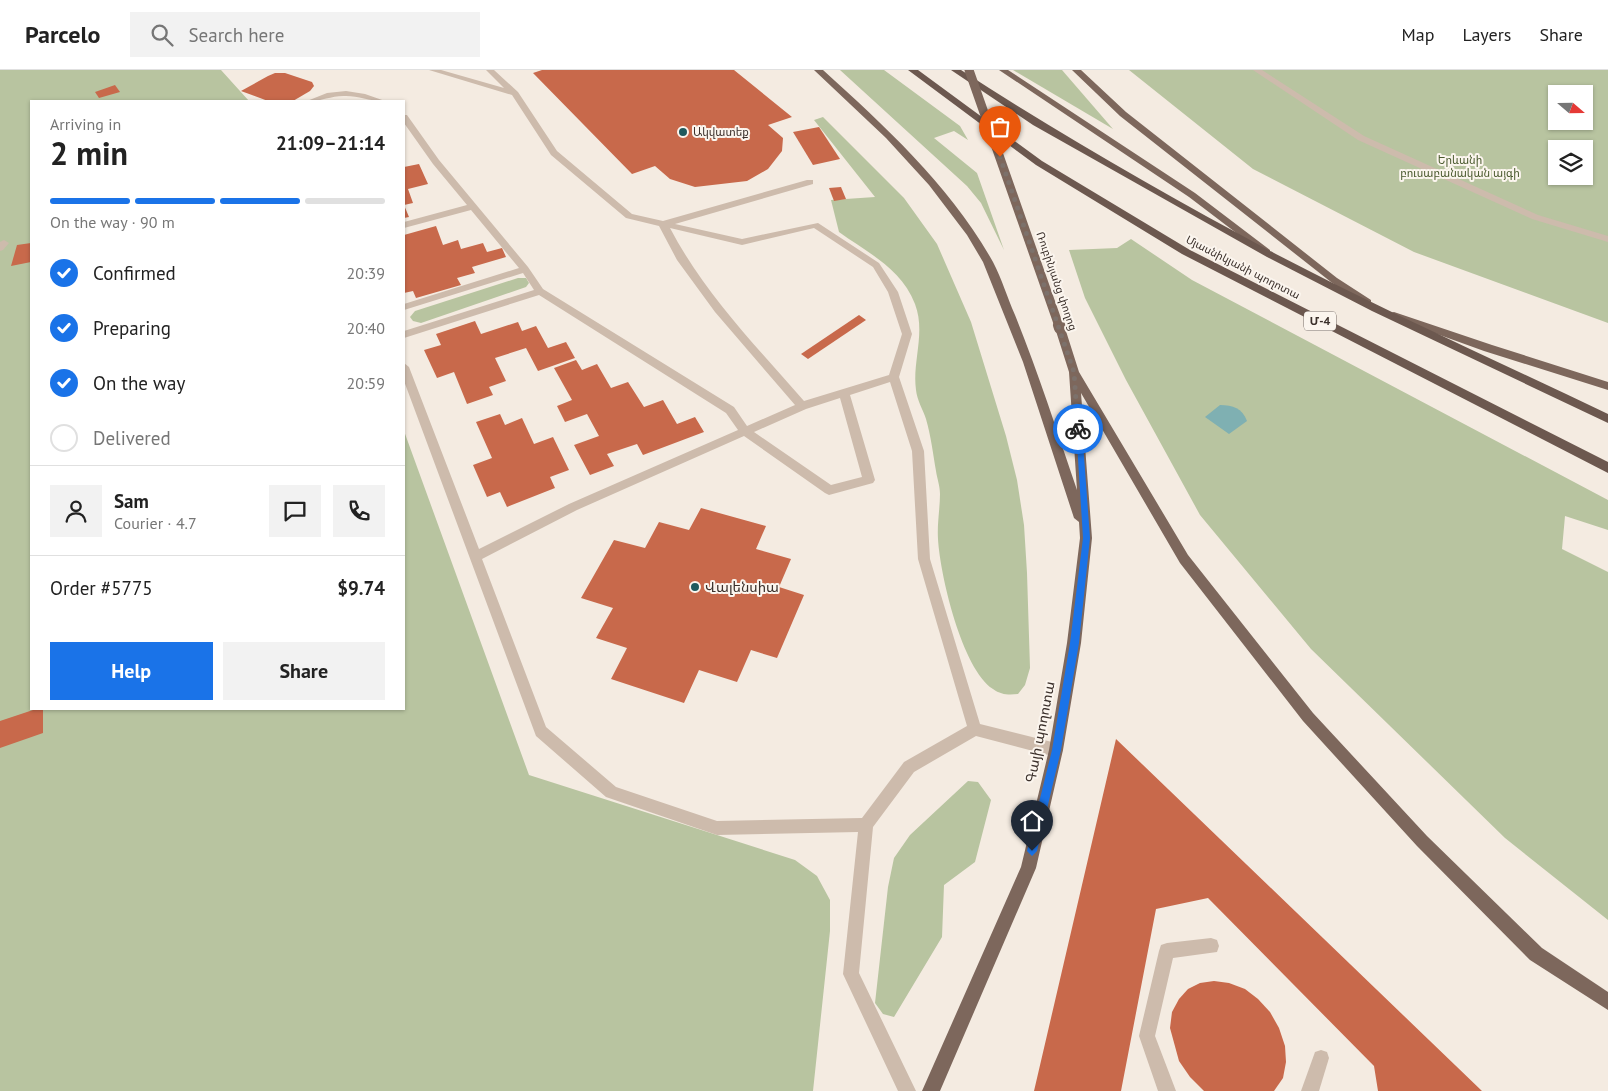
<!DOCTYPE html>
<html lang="en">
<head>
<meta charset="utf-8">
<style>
  :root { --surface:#fff; --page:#f2f2f2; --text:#222; --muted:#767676; --line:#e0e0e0; --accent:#1a73e8 }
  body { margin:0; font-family:"PT Sans","Noto Sans Armenian",sans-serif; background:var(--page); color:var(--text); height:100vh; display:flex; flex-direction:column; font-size:19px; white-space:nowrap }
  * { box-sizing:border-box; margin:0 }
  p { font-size:16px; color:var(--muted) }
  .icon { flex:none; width:28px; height:28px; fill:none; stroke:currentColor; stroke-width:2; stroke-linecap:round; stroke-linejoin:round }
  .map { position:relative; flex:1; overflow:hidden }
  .details { position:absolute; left:30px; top:30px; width:375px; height:610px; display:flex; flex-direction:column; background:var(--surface); border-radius:0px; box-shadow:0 1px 4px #0004 }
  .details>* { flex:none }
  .needle { width:32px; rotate:110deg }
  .fabs { position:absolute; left:1548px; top:15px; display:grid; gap:10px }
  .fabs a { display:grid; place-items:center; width:45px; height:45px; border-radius:0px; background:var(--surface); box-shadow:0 1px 4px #0004; font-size:25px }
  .pin { position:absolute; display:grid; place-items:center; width:42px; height:42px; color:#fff; margin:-51px -21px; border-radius:50% 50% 50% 0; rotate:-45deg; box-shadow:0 0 5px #0007 }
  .pin .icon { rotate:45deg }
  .courier { position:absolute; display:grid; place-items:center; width:50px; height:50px; margin:-25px; border:4px solid #1a73e8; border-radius:50%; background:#fff; color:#222; box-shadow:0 1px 6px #0007 }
  .summary em { font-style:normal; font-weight:600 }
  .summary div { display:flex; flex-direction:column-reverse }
  .summary { display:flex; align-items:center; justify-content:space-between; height:85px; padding:0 20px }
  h1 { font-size:32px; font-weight:600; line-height:38px }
  .bar { display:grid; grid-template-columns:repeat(4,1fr); gap:8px 5px; align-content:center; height:60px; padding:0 20px }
  .bar i { height:6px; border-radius:4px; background:var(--line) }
  .bar .active { background:var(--accent) }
  .bar p { grid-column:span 4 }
  .line { display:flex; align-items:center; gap:12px; padding:0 20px; border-top:1px solid var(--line) }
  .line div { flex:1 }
  .round { display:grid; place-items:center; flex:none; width:52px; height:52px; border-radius:0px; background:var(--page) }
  ol { padding:0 20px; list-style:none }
  li { display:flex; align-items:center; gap:15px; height:55px }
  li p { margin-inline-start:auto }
  li .icon { padding:5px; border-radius:50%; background:var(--accent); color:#fff; stroke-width:4 }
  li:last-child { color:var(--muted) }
  li i { width:28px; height:28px; border:2px solid var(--line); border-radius:50% }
  .primary-button { display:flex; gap:10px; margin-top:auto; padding:10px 20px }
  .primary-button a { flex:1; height:58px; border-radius:0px; background:var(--accent); color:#fff; font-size:20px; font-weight:600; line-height:58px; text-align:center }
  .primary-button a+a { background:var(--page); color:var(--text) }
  header { display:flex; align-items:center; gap:30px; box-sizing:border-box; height:70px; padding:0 25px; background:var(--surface); border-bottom:1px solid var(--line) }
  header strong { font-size:24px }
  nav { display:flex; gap:28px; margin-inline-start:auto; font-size:18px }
  .search { width:350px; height:45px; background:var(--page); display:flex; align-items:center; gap:12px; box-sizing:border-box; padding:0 18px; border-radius:0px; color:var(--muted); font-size:19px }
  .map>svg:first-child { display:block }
  .green { fill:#b8c4a0; fill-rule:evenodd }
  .water { fill:#7fb0b2 }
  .building { fill:#c8694b }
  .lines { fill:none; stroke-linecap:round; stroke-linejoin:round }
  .service { fill:#cdbbac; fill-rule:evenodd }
  .primary { fill:#7d675c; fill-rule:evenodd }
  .trunk { fill:#6c584f; fill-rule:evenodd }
  .primary-bridge-far1 { stroke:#7d675c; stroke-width:9 }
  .primary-bridge { stroke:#7d675c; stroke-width:12 }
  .route { fill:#1a73e8 }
  .done { stroke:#7c716b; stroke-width:5; stroke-dasharray:0 9 }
  .poi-dot { fill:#1f5a5e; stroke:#fbf5ee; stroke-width:2 }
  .labels { text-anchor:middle; stroke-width:4; stroke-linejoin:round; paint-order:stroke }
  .far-poi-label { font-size:11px; fill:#3b302b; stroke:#fbf5ee; text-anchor:start }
  .far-park-label { font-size:11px; fill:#4a5a2e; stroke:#fbf5ee }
  .far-street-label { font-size:11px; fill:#3b302b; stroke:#fbf5ee }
  .shield { fill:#fbf5ee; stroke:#756b66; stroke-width:1 }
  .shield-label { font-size:12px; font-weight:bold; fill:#3b302b }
  .poi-label { font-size:14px; fill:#3b302b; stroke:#fbf5ee; text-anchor:start }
  .street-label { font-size:14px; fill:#3b302b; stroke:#fbf5ee }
</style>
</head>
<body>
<header>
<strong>Parcelo</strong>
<div class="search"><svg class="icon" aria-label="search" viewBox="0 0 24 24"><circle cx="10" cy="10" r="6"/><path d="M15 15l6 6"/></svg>Search here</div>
<nav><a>Map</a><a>Layers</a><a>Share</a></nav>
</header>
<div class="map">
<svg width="1608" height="1021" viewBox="0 0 1608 1021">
  <rect width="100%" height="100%" fill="#f4ebe1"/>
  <g class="green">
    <path d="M0,0H221L249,31H31V639H404V361L529,705L795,790L817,806L830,830V861L813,1021H0Z"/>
    <path d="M840,0H884L960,56L968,70L954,61L934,68L977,103L1004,180L981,133L967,116Z"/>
    <path d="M1013,0H1062L1113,59Z"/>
    <path d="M1129,0H1608V253L1414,182L1253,99ZM1556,24H1584V51H1556ZM1556,79H1584V106H1556Z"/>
    <path d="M823,47L904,128L937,174L971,252L1006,366L1017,410L1024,455L1027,503L1030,598L1025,615L1018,624C1009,625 1001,625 993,619C962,599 940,505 938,469C937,454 940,438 940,424C940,416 937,408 936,401C933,384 931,366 926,349C923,340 917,330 916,320C912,292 926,263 915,234C901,198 868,183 839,162L831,130L875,127L814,50Z"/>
    <path d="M1131,169L1192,210L1608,430V460L1565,446L1562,479L1608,502V850L1505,768L1311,579L1200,445L1126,310L1085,228L1069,180L1117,178Z"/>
    <path d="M518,208H526L529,213L526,217L421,253L413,251L410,247L415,241Z"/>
    <path d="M968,711L978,712L991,730L975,792L944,815L942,867L894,947L883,944L875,933L888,817L894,788L910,765Z"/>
  </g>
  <path class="water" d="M1220,335C1233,335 1242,338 1247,351L1229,364L1205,347Z"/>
  <g class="building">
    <path d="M542,0H734L792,47L768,55L783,68L782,81L768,99L747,111L695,117L670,109L655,96L632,104L533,3Z"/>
    <path d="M275,3H285L312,12L314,16L310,21L293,31H268L241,21L268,6Z"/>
    <path d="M115,15L120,22L99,28L95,22Z"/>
    <path d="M819,57L840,89L813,95L793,62Z"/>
    <path d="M419,94L428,114L408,119L413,133L404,135L409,147L404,148V97Z"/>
    <path d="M841,117L846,129L834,131L829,118Z"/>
    <path d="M436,156L443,175L458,170L461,179L483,173L487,182L502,178L506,187L472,197L475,203L457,208L461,215L416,228L413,221L404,223V165Z"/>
    <path d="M31,173V192L11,196L17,175Z"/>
    <path d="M859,245L866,250L808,289L801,284Z"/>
    <path d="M475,251L481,264L518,252L522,261L536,256L548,278L566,272L575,288L538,301L526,278L495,288L506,311L489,317L493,325L467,334L454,302L437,308L424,280L441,275L436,264Z"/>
    <path d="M576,290L582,300L597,294L611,318L628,312L644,337L663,330L677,354L695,347L704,362L643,385L637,374L607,384L614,396L590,405L574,375L599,366L587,344L565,352L557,336L572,330L554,298Z"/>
    <path d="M500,344L505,355L522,348L534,374L553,367L569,400L550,407L555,418L507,437L500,422L487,427L473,395L492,388L476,352Z"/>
    <path d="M701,438L766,456L756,479L791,489L779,517L804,525L777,588L751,580L737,612L699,600L684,633L611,609L627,578L596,568L613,538L581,528L614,470L645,478L659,452L689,460Z"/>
    <path d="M36,639H43V663L0,678V651Z"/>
    <path d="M1116,669L1482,1021H1378L1374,996L1208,828L1156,839L1121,1021H1034Z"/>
    <path d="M1214,911L1229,913L1245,919L1258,929L1270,942L1279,958L1285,976L1286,992L1283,1008L1274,1021H1204L1190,1007L1179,991L1170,958L1172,942L1179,929L1188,919L1200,913Z"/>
  </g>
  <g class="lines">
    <g class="service">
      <path d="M429,0H441L504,18L486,0H494L518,22L557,81L632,144L663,151L807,110H813V114L675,154L742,169L818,153L879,193L898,222L912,264L899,307L924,381L930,489L980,654L1056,673L1061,675L1063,680L1061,685L1056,687L976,666L914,702L873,757L859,903L916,1021H898L843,904L858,762L717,765L606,727L536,666L404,311V293L409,297L479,479L569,434L738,360L726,343L539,225L404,268V261L534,220L523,203L404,240V234L519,198L471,140L404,158V152L467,135L433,94L404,53V45H407L439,90L528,197L543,219L734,337L747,356L795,335L715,242L677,190L659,156L626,148L551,85L512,25ZM670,158L742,175L814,158L873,197L888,222L902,264L889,305L804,331C756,276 704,223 670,158ZM890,312L912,381L918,489L967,656L904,692L862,748L717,751L616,717L546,657L482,489L577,440L744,366L825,423L829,425L873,413L875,410L850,325ZM840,328L862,407L831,415L754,362L806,339Z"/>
      <path d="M1253,0H1262L1364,66L1538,145L1608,166V172L1532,149L1358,70Z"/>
      <path d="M346,21L365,24L385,31C372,32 359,26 346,26C332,25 320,32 307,31L327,23Z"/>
      <path d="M4,170L9,173L3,180L0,181V172Z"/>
      <path d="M1211,868L1217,870L1219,876L1217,882L1173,888L1155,966L1176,1021H1158L1139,966L1159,881L1161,875L1167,873Z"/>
      <path d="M1321,980L1327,982L1329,988L1319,1021H1301L1315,982Z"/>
    </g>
    <g class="primary">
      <path d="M814,0H823C886,57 951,117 993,192C1002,209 1007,227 1015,245C1038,302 1057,361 1077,420L1069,302L1055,258L1060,255L1065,258L1079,302L1188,485L1313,643L1427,766L1542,878L1608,922V940L1530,890L1417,776L1303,651L1180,493L1081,323L1092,468L1081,573L1063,680L1036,798L940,1021H922L1021,797L1049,680L1067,573L1080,468L1079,452L1074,448L1023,292L983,192L967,165L929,115L886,68Z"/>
      <path d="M999,0H1008L1195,123L1270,180V184H1264L1189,127Z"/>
      <path d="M1072,0H1081L1126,42L1337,208L1371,230V234H1363L1331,212L1120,46Z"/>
      <path d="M1394,242L1492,275L1608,312V320L1484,281L1390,247V243Z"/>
    </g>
    <g class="trunk">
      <path d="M908,0H918L1042,91L1190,180L1608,392V403L1182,184L1036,95Z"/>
      <path d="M951,0H961C1062,66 1168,126 1274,183C1383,240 1497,291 1608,344V353L1372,241L1267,187L1033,55Z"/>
    </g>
    <path class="primary-bridge-far1" d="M969,0L1059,256"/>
    <path class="primary-bridge" d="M1059,255L1060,258"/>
  </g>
  <path class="route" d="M1076,357L1082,359L1090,468L1079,573L1061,680L1037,781L1032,786L1027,781L1052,680L1070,573L1083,468Z"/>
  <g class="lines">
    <path class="done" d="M1000,87L1074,302L1078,359"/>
  </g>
  <g class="poi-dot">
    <circle cx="683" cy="62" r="5"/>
    <circle cx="695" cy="517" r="5"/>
  </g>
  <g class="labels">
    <g class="far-poi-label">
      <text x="693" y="66">Ակվատեք</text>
    </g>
    <g class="far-park-label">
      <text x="1460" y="94">Երևանի<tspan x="1460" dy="13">բուսաբանական այգի</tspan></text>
    </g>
    <g class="far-street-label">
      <text transform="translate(1243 197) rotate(27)" y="4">Մյասնիկյանի պողոտա</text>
      <text transform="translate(1057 211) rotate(71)" y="4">Ռուբինյանց փողոց</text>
    </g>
    <rect class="shield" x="1304" y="241.5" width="32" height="19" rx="4"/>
    <g class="shield-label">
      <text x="1320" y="255">Մ-4</text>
    </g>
    <g class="poi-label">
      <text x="705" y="522">Վալենսիա</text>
    </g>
    <g class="street-label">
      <text transform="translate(1040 662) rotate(-79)" y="5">Գայի պողոտա</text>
    </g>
  </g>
</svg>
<div class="fabs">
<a><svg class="needle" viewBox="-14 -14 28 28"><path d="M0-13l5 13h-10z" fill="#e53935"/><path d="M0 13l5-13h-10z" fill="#767676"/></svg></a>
<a><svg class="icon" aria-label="layers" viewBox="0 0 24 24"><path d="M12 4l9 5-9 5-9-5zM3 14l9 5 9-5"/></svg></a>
</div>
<div class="pin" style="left:1000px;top:87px;background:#ea580c"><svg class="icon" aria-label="bag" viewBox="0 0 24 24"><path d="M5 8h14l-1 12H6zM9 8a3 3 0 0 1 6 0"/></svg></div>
<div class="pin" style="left:1032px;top:781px;background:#1f2937"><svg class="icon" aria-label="home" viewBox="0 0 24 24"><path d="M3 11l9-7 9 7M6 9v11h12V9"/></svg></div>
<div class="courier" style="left:1078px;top:359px"><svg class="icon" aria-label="bike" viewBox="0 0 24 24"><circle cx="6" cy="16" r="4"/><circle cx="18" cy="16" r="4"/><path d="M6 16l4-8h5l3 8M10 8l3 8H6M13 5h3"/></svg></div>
<section class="details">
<div class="summary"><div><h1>2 min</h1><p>Arriving in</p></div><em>21:09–21:14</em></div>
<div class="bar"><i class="active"></i><i class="active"></i><i class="active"></i><i></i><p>On the way · 90 m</p></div>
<ol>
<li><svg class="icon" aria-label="check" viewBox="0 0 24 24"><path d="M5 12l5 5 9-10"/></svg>Confirmed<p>20:39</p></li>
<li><svg class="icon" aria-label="check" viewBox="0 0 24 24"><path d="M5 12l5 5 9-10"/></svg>Preparing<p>20:40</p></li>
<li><svg class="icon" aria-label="check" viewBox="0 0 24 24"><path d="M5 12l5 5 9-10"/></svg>On the way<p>20:59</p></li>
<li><i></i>Delivered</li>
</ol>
<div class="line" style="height:90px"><a class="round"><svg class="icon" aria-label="person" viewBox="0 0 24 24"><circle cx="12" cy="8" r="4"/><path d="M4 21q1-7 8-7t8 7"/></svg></a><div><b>Sam</b><p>Courier · 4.7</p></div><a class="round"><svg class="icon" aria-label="chat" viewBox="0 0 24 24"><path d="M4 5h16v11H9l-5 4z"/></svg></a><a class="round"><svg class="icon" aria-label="phone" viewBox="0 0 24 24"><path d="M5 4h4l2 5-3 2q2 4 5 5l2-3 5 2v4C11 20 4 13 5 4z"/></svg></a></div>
<div class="line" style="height:65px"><div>Order #5775</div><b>$9.74</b></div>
<div class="primary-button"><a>Help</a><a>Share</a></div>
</section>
</div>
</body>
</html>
